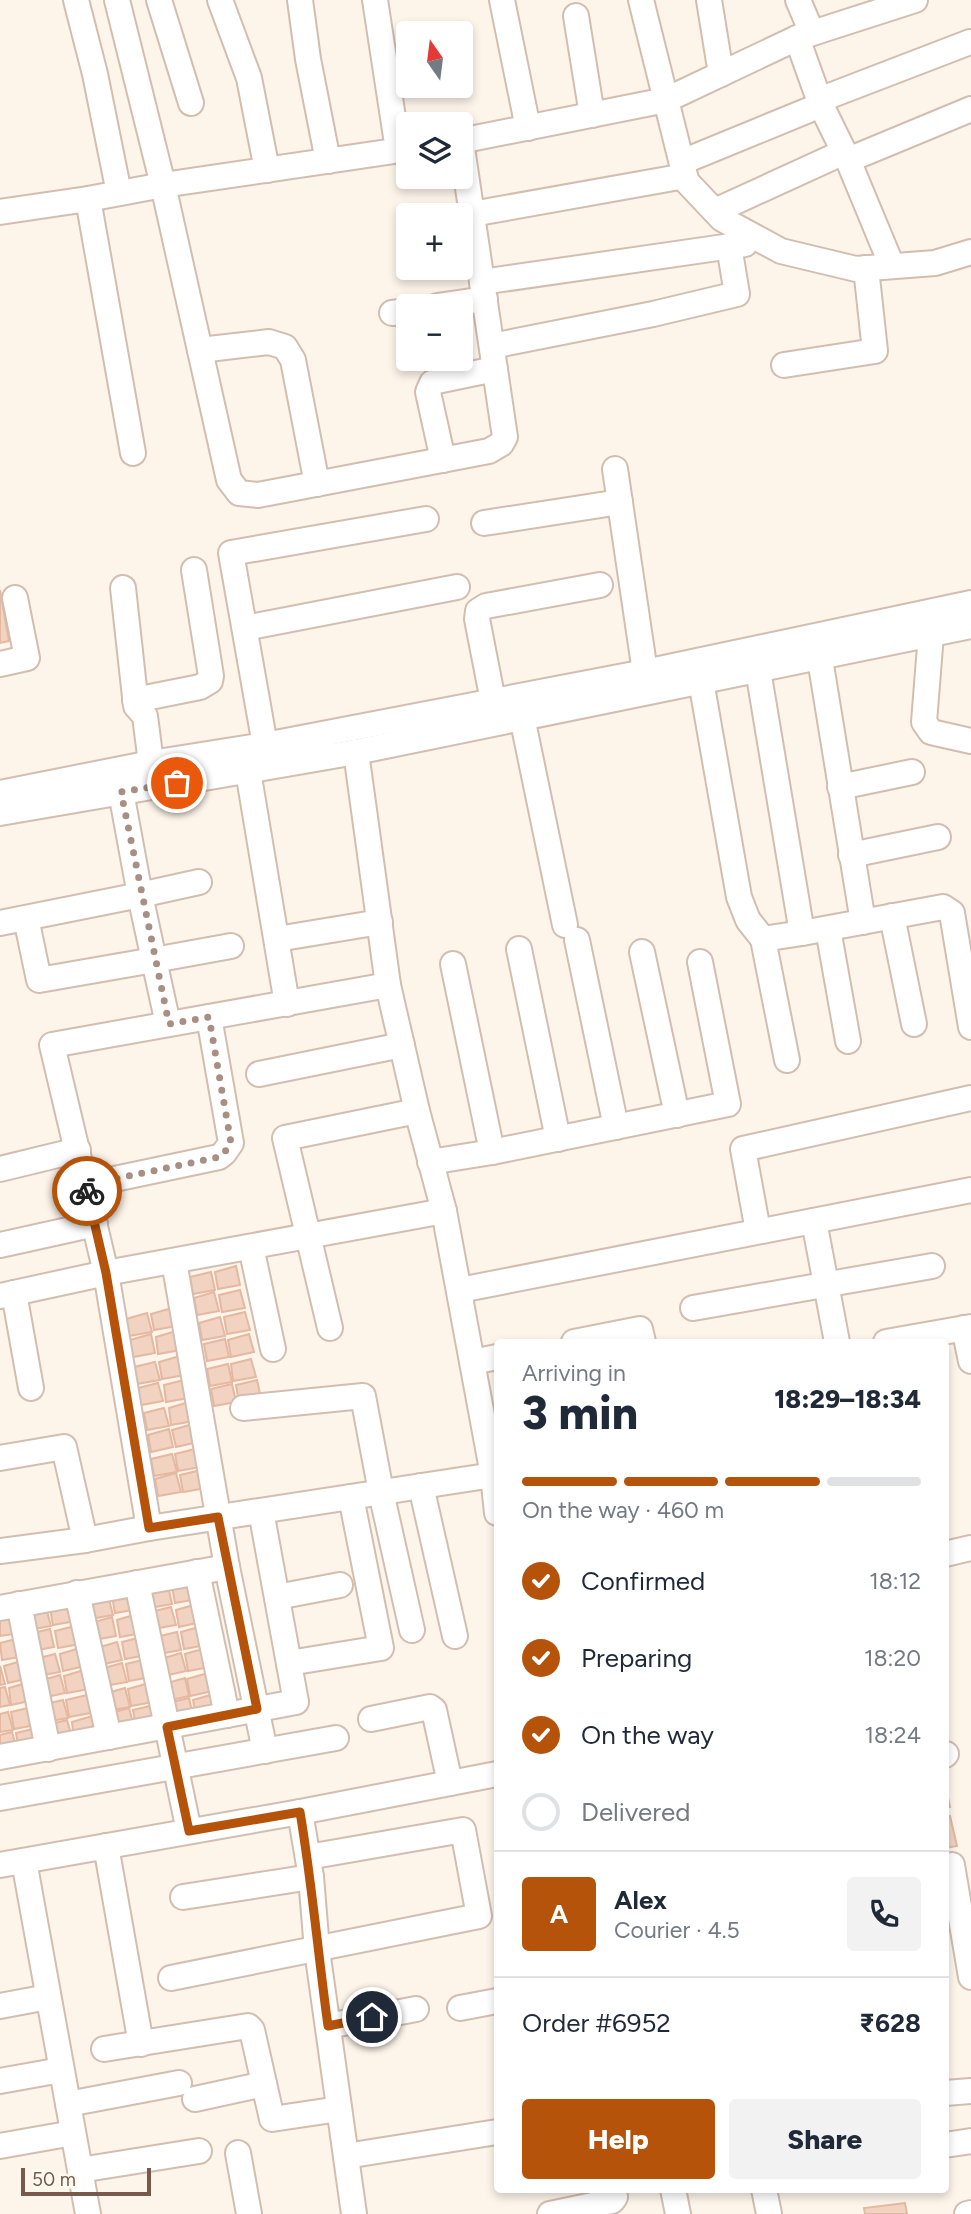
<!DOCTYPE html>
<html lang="en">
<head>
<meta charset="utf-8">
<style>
  :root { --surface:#fff; --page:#f2f2f3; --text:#1f2937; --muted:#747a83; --line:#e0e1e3; --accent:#b45309 }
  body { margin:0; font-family:Figtree,sans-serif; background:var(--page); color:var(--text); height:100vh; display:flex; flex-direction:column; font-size:26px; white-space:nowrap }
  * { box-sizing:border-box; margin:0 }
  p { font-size:23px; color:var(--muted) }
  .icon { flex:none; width:38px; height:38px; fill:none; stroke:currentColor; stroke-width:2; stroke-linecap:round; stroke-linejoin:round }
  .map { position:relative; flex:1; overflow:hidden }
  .details { position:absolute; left:494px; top:1339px; width:455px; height:854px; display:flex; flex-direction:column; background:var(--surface); border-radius:7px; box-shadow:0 4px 10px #0003 }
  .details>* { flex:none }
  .needle { width:46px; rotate:346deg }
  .controls { position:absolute; left:396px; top:21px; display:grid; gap:14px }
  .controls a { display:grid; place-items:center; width:77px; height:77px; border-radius:7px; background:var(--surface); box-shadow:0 4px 10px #0003; font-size:35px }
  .scale { position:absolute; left:21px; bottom:18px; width:130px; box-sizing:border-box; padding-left:7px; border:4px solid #785a4c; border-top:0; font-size:19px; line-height:24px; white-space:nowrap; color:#785a4c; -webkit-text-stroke:5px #fff9f0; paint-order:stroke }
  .pin { position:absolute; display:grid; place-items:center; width:60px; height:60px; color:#fff; margin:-30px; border:4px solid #fff; border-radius:50%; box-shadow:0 2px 7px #0007 }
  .courier { position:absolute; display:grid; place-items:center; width:70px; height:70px; margin:-35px; border:5px solid #b45309; border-radius:50%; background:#fff; color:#222; box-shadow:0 2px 9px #0007 }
  .overview em { font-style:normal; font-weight:800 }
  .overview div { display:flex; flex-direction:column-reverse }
  .overview { display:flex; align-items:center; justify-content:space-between; height:119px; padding:0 28px }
  h1 { font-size:46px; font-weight:800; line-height:52px }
  .bar { display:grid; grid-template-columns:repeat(4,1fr); gap:10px 7px; align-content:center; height:84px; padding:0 28px }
  .bar i { height:9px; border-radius:5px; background:var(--line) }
  .bar .current { background:var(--accent) }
  .bar p { grid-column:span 4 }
  .line { display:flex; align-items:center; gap:18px; padding:0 28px; border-top:2px solid var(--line) }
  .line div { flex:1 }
  .round { display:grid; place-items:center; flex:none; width:74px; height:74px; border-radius:7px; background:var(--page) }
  ol { padding:0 28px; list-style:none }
  li { display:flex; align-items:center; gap:21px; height:77px }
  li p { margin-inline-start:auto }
  li .icon { padding:7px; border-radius:50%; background:var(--accent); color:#fff; stroke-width:4 }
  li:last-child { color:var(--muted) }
  li i { width:38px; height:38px; border:4px solid var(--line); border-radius:50% }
  .action { display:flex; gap:14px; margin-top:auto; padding:14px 28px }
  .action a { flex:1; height:80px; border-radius:7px; background:var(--accent); color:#fff; font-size:28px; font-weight:800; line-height:80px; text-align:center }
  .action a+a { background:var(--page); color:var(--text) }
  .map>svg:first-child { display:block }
  .building { fill:#f2d2c1; stroke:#e5b8a1; stroke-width:2 }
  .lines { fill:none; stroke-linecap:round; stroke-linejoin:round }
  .minor-casing { stroke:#d2beb1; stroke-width:28 }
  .minor { stroke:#fff; stroke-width:24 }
  .done { stroke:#a79083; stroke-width:7; stroke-dasharray:0 12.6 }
  .route { stroke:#b45309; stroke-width:9 }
</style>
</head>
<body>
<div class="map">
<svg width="971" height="2214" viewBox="0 0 971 2214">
  <rect width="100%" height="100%" fill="#fdf4ea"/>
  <g class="building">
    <path d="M0,590L9,641L0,643Z"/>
    <path d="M236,1266L240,1285L218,1289L215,1272Z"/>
    <path d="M211,1272L215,1290L193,1294L190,1277Z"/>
    <path d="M240,1290L245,1308L222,1312L219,1295Z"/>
    <path d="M214,1292L219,1311L197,1315L194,1298Z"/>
    <path d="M172,1308L177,1326L154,1330L151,1314Z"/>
    <path d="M245,1312L250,1330L227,1334L224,1317Z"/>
    <path d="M147,1313L152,1332L129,1336L126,1319Z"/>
    <path d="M220,1317L225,1336L202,1340L199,1323Z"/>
    <path d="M176,1331L181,1350L158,1354L156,1337Z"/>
    <path d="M151,1334L155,1353L133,1357L130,1340Z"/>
    <path d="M249,1334L254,1352L231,1357L228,1340Z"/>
    <path d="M225,1339L229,1357L207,1361L204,1344Z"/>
    <path d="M180,1356L185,1375L162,1379L159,1362Z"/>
    <path d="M251,1359L256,1377L233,1381L231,1364Z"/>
    <path d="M155,1362L160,1380L137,1384L134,1367Z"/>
    <path d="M228,1364L232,1382L210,1386L207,1369Z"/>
    <path d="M184,1380L189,1398L166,1402L164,1385Z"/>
    <path d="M257,1380L261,1398L239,1402L236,1385Z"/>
    <path d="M158,1383L163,1401L141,1405L138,1388Z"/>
    <path d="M232,1384L236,1402L214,1406L211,1389Z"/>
    <path d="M189,1402L194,1421L171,1425L169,1408Z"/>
    <path d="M164,1408L169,1426L147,1430L144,1413Z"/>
    <path d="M193,1424L198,1442L176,1447L172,1430Z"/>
    <path d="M169,1429L173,1447L151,1452L148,1435Z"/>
    <path d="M195,1449L200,1467L178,1471L175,1454Z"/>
    <path d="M172,1454L177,1472L154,1476L151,1459Z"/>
    <path d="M201,1470L206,1488L183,1492L180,1475Z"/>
    <path d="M176,1473L181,1492L158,1496L155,1479Z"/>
    <path d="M192,1580L197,1599L175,1603L172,1586Z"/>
    <path d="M168,1586L172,1604L150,1608L147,1592Z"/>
    <path d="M133,1591L138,1609L115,1613L112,1596Z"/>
    <path d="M108,1596L113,1615L90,1619L87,1602Z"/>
    <path d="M71,1602L76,1621L53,1625L50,1608Z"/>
    <path d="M197,1604L201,1622L179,1627L176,1610Z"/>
    <path d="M171,1607L176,1625L153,1629L150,1612Z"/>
    <path d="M46,1608L51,1626L28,1630L26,1613Z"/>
    <path d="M16,1614L20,1633L0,1636V1618Z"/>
    <path d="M137,1614L142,1633L120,1637L117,1620Z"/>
    <path d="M112,1617L116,1636L94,1640L91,1623Z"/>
    <path d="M75,1626L80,1644L58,1648L55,1631Z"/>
    <path d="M202,1626L206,1645L184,1649L181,1632Z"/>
    <path d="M50,1629L54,1647L32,1651L29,1634Z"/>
    <path d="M177,1632L181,1650L159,1654L156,1637Z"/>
    <path d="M142,1637L147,1655L125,1659L122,1642Z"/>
    <path d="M20,1638L25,1656L2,1660L0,1643Z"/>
    <path d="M117,1642L122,1660L100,1665L97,1648Z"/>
    <path d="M80,1648L85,1666L63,1671L60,1654Z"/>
    <path d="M206,1648L210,1667L188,1671L185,1654Z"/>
    <path d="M181,1653L186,1671L164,1676L161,1659Z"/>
    <path d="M55,1654L60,1672L38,1676L35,1659Z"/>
    <path d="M146,1659L151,1677L129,1681L126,1664Z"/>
    <path d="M25,1660L30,1678L8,1683L4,1666Z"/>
    <path d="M122,1663L127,1682L104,1686L101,1669Z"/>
    <path d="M0,1666L5,1684L0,1685Z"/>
    <path d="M84,1670L89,1689L67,1693L64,1676Z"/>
    <path d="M208,1673L213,1691L190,1696L187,1679Z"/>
    <path d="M60,1675L65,1693L42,1698L39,1681Z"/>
    <path d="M185,1678L189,1696L167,1701L164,1684Z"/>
    <path d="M29,1682L34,1700L11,1705L9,1688Z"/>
    <path d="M149,1683L153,1702L131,1706L128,1689Z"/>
    <path d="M5,1687L10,1705L0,1707V1688Z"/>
    <path d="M125,1688L130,1707L107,1711L104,1694Z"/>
    <path d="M214,1694L218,1713L196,1717L193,1700Z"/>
    <path d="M87,1695L91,1713L69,1717L66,1700Z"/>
    <path d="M189,1698L193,1716L171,1720L168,1703Z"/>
    <path d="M63,1700L68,1718L45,1722L42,1705Z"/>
    <path d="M154,1705L159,1723L136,1727L133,1710Z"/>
    <path d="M32,1707L36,1725L14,1729L11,1712Z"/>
    <path d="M129,1708L134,1727L112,1731L108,1714Z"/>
    <path d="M8,1712L13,1730L0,1732V1714Z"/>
    <path d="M92,1716L97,1734L74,1739L72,1722Z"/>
    <path d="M67,1720L72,1738L49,1742L47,1725Z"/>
    <path d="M37,1728L42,1746L19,1750L16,1733Z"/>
    <path d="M12,1732L17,1750L0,1753V1735Z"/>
    <path d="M945,1784L950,1807L945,1808Z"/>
    <path d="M950,1816L957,1846L945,1848V1817Z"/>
    <path d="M905,2203L907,2214H865L864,2208Z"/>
  </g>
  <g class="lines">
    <defs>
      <g id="minor">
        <path d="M76,0L95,74L119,193"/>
        <path d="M117,0L163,185L229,480L239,493L258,495L489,451L501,444L505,437L461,141"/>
        <path d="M159,0L191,103"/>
        <path d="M220,0L249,78L267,170"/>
        <path d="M300,0L308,59L328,161"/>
        <path d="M375,0L398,150"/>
        <path d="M502,0L528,128"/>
        <path d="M641,0L685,176L687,182L722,219L781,251L856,269L935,263L971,252"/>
        <path d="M709,0L721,74"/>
        <path d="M798,0L812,33"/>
        <path d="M576,16L592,115"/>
        <path d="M797,38L915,0"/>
        <path d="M819,100L970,42"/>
        <path d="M460,141L666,100L797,38L821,105L848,160L971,109"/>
        <path d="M848,160L892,266"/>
        <path d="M682,162L821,105"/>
        <path d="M88,199L133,453"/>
        <path d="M715,211L844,152"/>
        <path d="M0,212L88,199L163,185L408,149"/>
        <path d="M472,214L685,176"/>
        <path d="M482,282L745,244"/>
        <path d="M437,306L485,299"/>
        <path d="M392,313L408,311"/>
        <path d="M492,346L653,314L737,294L729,246"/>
        <path d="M200,350L269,342L285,347L293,360L317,484"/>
        <path d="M784,365L875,351L866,268"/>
        <path d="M443,460L428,392L432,383L437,381L495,369"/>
        <path d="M615,469L645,672"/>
        <path d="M484,523L620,502"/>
        <path d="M123,588L136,706L145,716L151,763"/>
        <path d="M245,628L457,587"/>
        <path d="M931,634L924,722L931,732L971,741"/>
        <path d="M820,659L863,922"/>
        <path d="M0,664L27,658L15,598"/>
        <path d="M758,670L802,933L943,907L952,913L971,1027"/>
        <path d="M701,681L739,897L748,920L763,939"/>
        <path d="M135,700L200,687L210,681L211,676L194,570"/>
        <path d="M493,701L477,619L478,611L486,606L600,585"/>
        <path d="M522,717L565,925"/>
        <path d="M265,745L231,553L426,519"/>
        <path d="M356,752L388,985L417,1111L444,1211L493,1475L497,1513"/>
        <path d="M248,771L287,1004"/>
        <path d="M840,787L912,772"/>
        <path d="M121,792L140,895L199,882"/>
        <path d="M0,793L151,763L265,745L645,672L971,603"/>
        <path d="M0,813L356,752L971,626"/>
        <path d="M851,855L938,837"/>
        <path d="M892,916L914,1024"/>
        <path d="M0,923L140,895L154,960L39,980L26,918"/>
        <path d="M828,929L848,1041"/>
        <path d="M277,939L380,922"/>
        <path d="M577,940L616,1127"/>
        <path d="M519,949L558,1139"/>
        <path d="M642,952L677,1115"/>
        <path d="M453,964L492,1152"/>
        <path d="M168,1024L154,960L231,946"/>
        <path d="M787,1060L763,939L802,933"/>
        <path d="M259,1074L402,1045"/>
        <path d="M430,1162L492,1152L728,1104L700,962"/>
        <path d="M0,1169L78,1150"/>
        <path d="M86,1185L219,1157L224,1153L231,1143L209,1017"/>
        <path d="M814,1221L837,1342"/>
        <path d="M758,1231L743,1149L971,1098"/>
        <path d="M0,1245L95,1224"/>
        <path d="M251,1247L273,1349"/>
        <path d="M460,1290L971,1190"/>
        <path d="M14,1293L31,1388"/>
        <path d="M0,1296L106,1273L444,1211"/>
        <path d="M693,1308L932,1266"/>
        <path d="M330,1328L285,1138L417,1111"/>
        <path d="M964,1328L971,1361"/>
        <path d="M574,1342L640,1329L643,1342"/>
        <path d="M886,1342L971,1327"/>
        <path d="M473,1362L497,1357"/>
        <path d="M243,1408L363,1396L381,1492L412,1630"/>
        <path d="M0,1458L64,1447L85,1540"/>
        <path d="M421,1486L455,1636"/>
        <path d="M149,1528L106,1273L52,1045L388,985"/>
        <path d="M0,1551L85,1540L149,1528L493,1475"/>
        <path d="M945,1554L971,1548"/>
        <path d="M227,1567L265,1751"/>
        <path d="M197,1572L227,1715"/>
        <path d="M137,1583L189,1831"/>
        <path d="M77,1593L109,1737"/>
        <path d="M277,1597L340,1585"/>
        <path d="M19,1604L48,1749"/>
        <path d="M0,1608L227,1567L174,1261"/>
        <path d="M289,1663L381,1648L351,1497"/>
        <path d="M371,1719L430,1707L434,1710L450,1783"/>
        <path d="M945,1755L946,1754"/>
        <path d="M0,1757L296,1702L261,1511"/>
        <path d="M0,1798L336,1738"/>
        <path d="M300,1812L311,1877L317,1950L354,2214"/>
        <path d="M106,1846L141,2044"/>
        <path d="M24,1861L88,2214"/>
        <path d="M0,1865L300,1812L497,1774"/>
        <path d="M945,1867L952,1865L971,1977"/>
        <path d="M183,1897L311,1877"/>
        <path d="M171,1978L479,1916L463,1830L308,1857"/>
        <path d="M0,2006L48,1997"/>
        <path d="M460,2008L497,2001"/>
        <path d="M328,2026L416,2009"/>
        <path d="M104,2049L248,2026L252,2030L272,2119L339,2109"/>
        <path d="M0,2081L61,2070"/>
        <path d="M945,2093L971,2091"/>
        <path d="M195,2099L264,2084"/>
        <path d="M68,2104L179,2083"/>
        <path d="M945,2145L971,2141"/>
        <path d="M0,2146L73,2133"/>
        <path d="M238,2153L249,2214"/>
        <path d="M346,2156L497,2132"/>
        <path d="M80,2170L199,2151"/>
        <path d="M673,2189L678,2214"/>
        <path d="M764,2189L769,2214"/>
        <path d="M550,2214L612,2201L615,2197L613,2189"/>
        <path d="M967,2214L971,2213"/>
      </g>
    </defs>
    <use href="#minor" class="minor-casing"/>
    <use href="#minor" class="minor"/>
  </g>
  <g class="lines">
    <path class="done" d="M87,1191L86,1185L219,1157L224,1153L231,1143L209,1017L169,1024L121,792L177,783"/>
    <path class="route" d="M87,1191L106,1273L149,1528L218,1517L257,1709L167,1727L189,1831L300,1812C312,1883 318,1954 328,2026L372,2017"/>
  </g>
</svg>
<div class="controls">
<a><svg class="needle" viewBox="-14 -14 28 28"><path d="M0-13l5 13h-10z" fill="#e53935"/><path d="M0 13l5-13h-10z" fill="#747a83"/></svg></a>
<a><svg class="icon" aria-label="layers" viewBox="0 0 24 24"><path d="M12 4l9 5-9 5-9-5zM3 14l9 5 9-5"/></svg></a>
<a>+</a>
<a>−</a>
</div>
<div class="scale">50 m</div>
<div class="pin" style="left:177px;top:783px;background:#ea580c"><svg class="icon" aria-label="bag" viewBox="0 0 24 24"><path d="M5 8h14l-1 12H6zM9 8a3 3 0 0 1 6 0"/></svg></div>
<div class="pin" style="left:372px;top:2017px;background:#1f2937"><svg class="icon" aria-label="home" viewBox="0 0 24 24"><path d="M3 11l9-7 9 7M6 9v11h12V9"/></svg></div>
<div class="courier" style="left:87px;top:1191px"><svg class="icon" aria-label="bike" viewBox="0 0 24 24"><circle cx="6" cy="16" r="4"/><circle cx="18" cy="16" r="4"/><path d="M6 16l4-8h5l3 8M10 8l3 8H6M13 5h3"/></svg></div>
<section class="details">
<div class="overview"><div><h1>3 min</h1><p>Arriving in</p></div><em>18:29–18:34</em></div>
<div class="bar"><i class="current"></i><i class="current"></i><i class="current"></i><i></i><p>On the way · 460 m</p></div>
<ol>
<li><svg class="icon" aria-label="check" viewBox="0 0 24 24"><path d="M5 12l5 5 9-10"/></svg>Confirmed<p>18:12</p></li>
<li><svg class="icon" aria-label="check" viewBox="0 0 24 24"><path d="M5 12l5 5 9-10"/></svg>Preparing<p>18:20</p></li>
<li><svg class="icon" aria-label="check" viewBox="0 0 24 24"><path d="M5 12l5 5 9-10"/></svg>On the way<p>18:24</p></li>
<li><i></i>Delivered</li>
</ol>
<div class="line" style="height:126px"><b class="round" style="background:var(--accent);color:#fff">A</b><div><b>Alex</b><p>Courier · 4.5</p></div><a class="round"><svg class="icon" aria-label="phone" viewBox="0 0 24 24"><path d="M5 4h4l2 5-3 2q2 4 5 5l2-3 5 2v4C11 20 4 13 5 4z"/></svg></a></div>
<div class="line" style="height:91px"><div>Order #6952</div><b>₹628</b></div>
<div class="action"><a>Help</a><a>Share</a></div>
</section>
</div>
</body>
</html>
